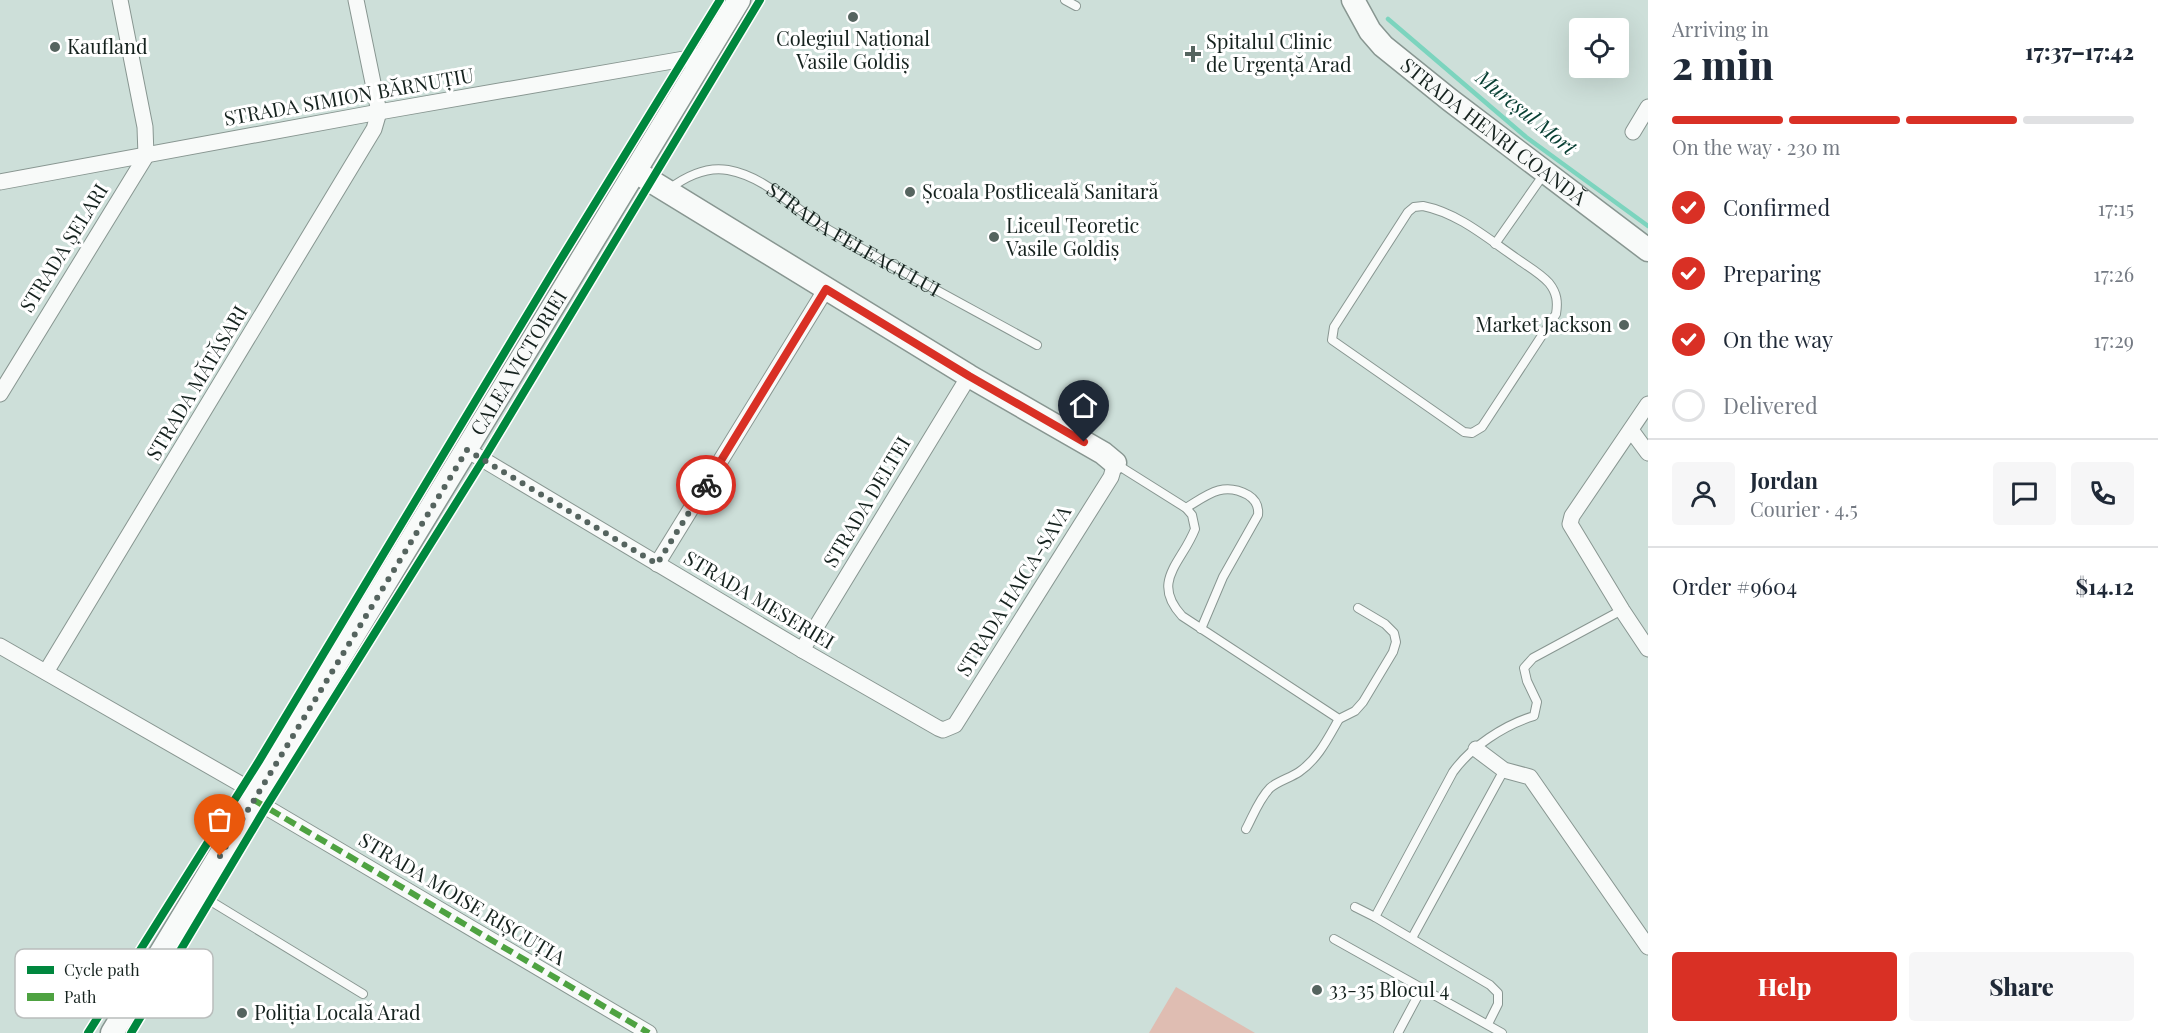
<!DOCTYPE html>
<html lang="en">
<head>
<meta charset="utf-8">
<style>
  :root { --surface:#fff; --page:#f6f6f7; --text:#1f2937; --muted:#747a83; --line:#e0e1e3; --accent:#d93025 }
  body { margin:0; font-family:"Playfair Display",serif; background:var(--page); color:var(--text); height:100vh; display:flex; flex-direction:column; font-size:22px; white-space:nowrap }
  * { box-sizing:border-box; margin:0 }
  p { font-size:20px; color:var(--muted) }
  .icon { flex:none; width:33px; height:33px; fill:none; stroke:currentColor; stroke-width:2; stroke-linecap:round; stroke-linejoin:round }
  .map { position:relative; flex:1; overflow:hidden }
  .drawer { display:flex; flex-direction:column; background:var(--surface); width:510px }
  .drawer>* { flex:none }
  .fabs { position:absolute; left:1569px; top:18px; display:grid; gap:12px }
  .fabs a { display:grid; place-items:center; width:60px; height:60px; border-radius:6px; background:var(--surface); box-shadow:0 6px 24px #0002; font-size:30px }
  .pin { position:absolute; display:grid; place-items:center; width:51px; height:51px; color:#fff; margin:-62px -26px; border-radius:50% 50% 50% 0; rotate:-45deg; box-shadow:0 0 6px #0007 }
  .pin .icon { rotate:45deg }
  .courier { position:absolute; display:grid; place-items:center; width:60px; height:60px; margin:-30px; border:4px solid #d93025; border-radius:50%; background:#fff; color:#222; box-shadow:0 2px 8px #0007 }
  .overview em { font-style:normal; font-weight:800 }
  .overview div { display:flex; flex-direction:column-reverse }
  .overview { display:flex; align-items:center; justify-content:space-between; height:102px; padding:0 24px }
  h1 { font-size:39px; font-weight:800; line-height:45px }
  .bar { display:grid; grid-template-columns:repeat(4,1fr); gap:9px 6px; align-content:center; height:72px; padding:0 24px }
  .bar i { height:8px; border-radius:4px; background:var(--line) }
  .bar .selected { background:var(--accent) }
  .bar p { grid-column:span 4 }
  .line { display:flex; align-items:center; gap:15px; padding:0 24px; border-top:2px solid var(--line) }
  .line div { flex:1 }
  .round { display:grid; place-items:center; flex:none; width:63px; height:63px; border-radius:6px; background:var(--page) }
  ol { padding:0 24px; list-style:none }
  li { display:flex; align-items:center; gap:18px; height:66px }
  li p { margin-inline-start:auto }
  li .icon { padding:6px; border-radius:50%; background:var(--accent); color:#fff; stroke-width:4 }
  li:last-child { color:var(--muted) }
  li i { width:33px; height:33px; border:3px solid var(--line); border-radius:50% }
  .cta { display:flex; gap:12px; margin-top:auto; padding:12px 24px }
  .cta a { flex:1; height:69px; border-radius:6px; background:var(--accent); color:#fff; font-size:24px; font-weight:800; line-height:69px; text-align:center }
  .cta a+a { background:var(--page); color:var(--text) }
  main { display:flex; flex:1; min-height:0 }
  .map>svg:first-child { display:block }
  .green { fill:#dfbdb2 }
  .lines { fill:none; stroke-linecap:round; stroke-linejoin:round }
  .stream { stroke:#7cd4be; stroke-width:4.5 }
  .lane-casing { stroke:#889691; stroke-width:10 }
  .street-casing { stroke:#889691; stroke-width:17 }
  .secondary-casing { stroke:#889691; stroke-width:25 }
  .lane { stroke:#f8faf9; stroke-width:8 }
  .street { stroke:#f8faf9; stroke-width:15 }
  .secondary { stroke:#f8faf9; stroke-width:22 }
  .quiet { stroke:#4ea241; stroke-width:6; stroke-dasharray:12 6; stroke-linecap:butt }
  .cycleway-casing { stroke:#fff; stroke-width:11 }
  .cycleway { stroke:#00873e; stroke-width:8 }
  .done { stroke:#55645f; stroke-width:6; stroke-dasharray:0 10.8 }
  .route { stroke:#d93025; stroke-width:8 }
  .poi-dot { fill:#55645f; stroke:#fff; stroke-width:2 }
  .labels { text-anchor:middle; stroke-width:6; stroke-linejoin:round; paint-order:stroke }
  .poi-label { font-size:20px; fill:#15221e; stroke:#fff; text-anchor:start }
  .street-label { font-size:20px; fill:#15221e; stroke:#fff }
  .water-label { font-size:21px; font-style:italic; fill:#083f33; stroke:#fff }
  .key { fill:#fff; stroke:#b9bdbc; stroke-width:1.5 }
  .key-label { font-size:16px; fill:#15221e }
</style>
</head>
<body>
<main>
<div class="map">
<svg width="1648" height="1033" viewBox="0 0 1648 1033">
  <rect width="100%" height="100%" fill="#cddfd9"/>
  <path class="green" d="M1176,987L1255,1033H1149Z"/>
  <g class="lines">
    <path class="stream" d="M1388,19L1526,137L1648,226"/>
    <defs>
      <g id="lane">
        <path d="M1065,0L1076,6"/>
        <path id="s1" d="M669,189C685,177 706,166 728,170C767,177 795,210 829,230C898,270 968,307 1037,345"/>
        <path d="M1423,206C1458,213 1487,238 1516,258C1527,266 1540,273 1549,283C1557,293 1558,302 1556,314L1482,427L1472,433L1464,432L1332,340L1334,327L1408,212L1414,207Z"/>
        <path d="M1495,244L1544,174"/>
        <path d="M1116,464L1186,508L1192,515L1195,529C1182,563 1150,581 1182,616L1339,719L1355,711L1363,702L1393,652L1396,642L1394,633L1385,624L1358,608"/>
        <path d="M1186,508C1207,495 1223,481 1248,495C1256,500 1259,506 1258,515L1223,577L1201,629"/>
        <path d="M1246,829C1253,816 1259,799 1270,788C1278,781 1290,778 1299,772C1318,759 1328,738 1339,719"/>
        <path d="M199,894L363,994"/>
        <path d="M1355,907L1375,917"/>
        <path d="M1412,938L1504,770"/>
        <path d="M1334,939L1502,1033"/>
        <path d="M1488,1024L1498,1004V993L1490,985L1375,917L1453,772C1471,747 1504,725 1534,716L1537,702L1527,681L1524,668L1533,658L1622,610"/>
        <path d="M1398,1033L1422,988"/>
      </g>
      <g id="street">
        <path d="M1633,132L1648,107"/>
        <path d="M0,182L379,112L707,55"/>
        <path d="M0,394L146,156L145,127L120,0"/>
        <path d="M1648,404L1572,516L1570,524L1622,610L1648,649"/>
        <path d="M1631,430L1648,453"/>
        <path d="M467,450L802,650L938,728L943,730L955,725L1111,477L1115,463"/>
        <path d="M657,564L826,289"/>
        <path d="M0,646L258,794"/>
        <path d="M802,650L969,376"/>
        <path d="M46,672L374,129L379,112L356,0"/>
        <path d="M1476,749L1504,770L1530,777L1648,947"/>
        <path d="M254,800L649,1033"/>
      </g>
      <g id="secondary">
        <path id="s2" d="M1353,0L1370,31L1383,46L1450,100L1648,250"/>
        <path d="M636,172L969,376L1103,453L1115,463"/>
        <path id="s3" d="M112,1033L739,0"/>
      </g>
    </defs>
    <use href="#lane" class="lane-casing"/>
    <use href="#street" class="street-casing"/>
    <use href="#secondary" class="secondary-casing"/>
    <use href="#lane" class="lane"/>
    <use href="#street" class="street"/>
    <use href="#secondary" class="secondary"/>
    <path class="quiet" d="M254,800L649,1033"/>
    <defs>
      <g id="cycleway">
        <path d="M88,1033L259,761L556,267L720,0"/>
        <path d="M131,1033L266,807L483,460L760,0"/>
      </g>
    </defs>
    <use href="#cycleway" class="cycleway-casing"/>
    <use href="#cycleway" class="cycleway"/>
  </g>
  <g class="lines">
    <path class="done" d="M220,856L467,450L657,564L706,485"/>
    <path class="route" d="M706,485L826,289L969,376L1084,442"/>
  </g>
  <g class="poi-dot">
    <circle cx="853" cy="17" r="6"/>
    <circle cx="55" cy="47" r="6"/>
    <path d="M1190 45h6v6h6v6h-6v6h-6v-6h-6v-6h6z"/>
    <circle cx="910" cy="192" r="6"/>
    <circle cx="994" cy="237" r="6"/>
    <circle cx="1624" cy="325" r="6"/>
    <circle cx="1317" cy="990" r="6"/>
    <circle cx="242" cy="1013" r="6"/>
  </g>
  <g class="labels">
    <g class="poi-label">
      <text x="853" y="46" text-anchor="middle">Colegiul Național<tspan x="853" dy="23">Vasile Goldiș</tspan></text>
      <text x="1206" y="49">Spitalul Clinic<tspan x="1206" dy="23">de Urgență Arad</tspan></text>
      <text x="67" y="54">Kaufland</text>
      <text x="922" y="199">Școala Postliceală Sanitară</text>
      <text x="1006" y="233">Liceul Teoretic<tspan x="1006" dy="23">Vasile Goldiș</tspan></text>
      <text x="1612" y="332" text-anchor="end">Market Jackson</text>
      <text x="1329" y="997">33-35 Blocul 4</text>
      <text x="254" y="1020">Poliția Locală Arad</text>
    </g>
    <g class="street-label">
      <text transform="translate(349 97) rotate(-10)" y="7">STRADA SIMION BĂRNUȚIU</text>
      <text dy="7" stroke="none"><textPath href="#s2" startOffset="195">STRADA HENRI COANDĂ</textPath></text>
      <text dy="7" stroke="none"><textPath href="#s1" startOffset="208">STRADA FELEACULUI</textPath></text>
      <text transform="translate(64 248) rotate(-58)" y="7">STRADA ȘELARI</text>
      <text dy="7" stroke="none"><textPath href="#s3" startOffset="784">CALEA VICTORIEI</textPath></text>
      <text transform="translate(197 383) rotate(-59)" y="7">STRADA MĂTĂSARI</text>
      <text transform="translate(867 502) rotate(-59)" y="7">STRADA DELTEI</text>
      <text transform="translate(1014 591) rotate(-58)" y="7">STRADA HAICA-SAVA</text>
      <text transform="translate(759 600) rotate(31)" y="7">STRADA MESERIEI</text>
      <text transform="translate(462 899) rotate(31)" y="7">STRADA MOISE RIȘCUȚIA</text>
    </g>
    <g class="water-label">
      <text transform="translate(1526 113) rotate(39)" y="7">Mureșul Mort</text>
    </g>
  </g>
  <rect x="15" y="949" width="198" height="69" rx="9" class="key"/>
  <rect x="27" y="966" width="27" height="8" fill="#00873e"/>
  <rect x="27" y="993" width="27" height="8" fill="#4ea241"/>
  <g class="key-label">
    <text x="64" y="976">Cycle path</text>
    <text x="64" y="1003">Path</text>
  </g>
</svg>
<div class="fabs">
<a><svg class="icon" aria-label="locate" viewBox="0 0 24 24"><circle cx="12" cy="12" r="6"/><path d="M12 2v4M12 18v4M2 12h4M18 12h4"/></svg></a>
</div>
<div class="pin" style="left:220px;top:856px;background:#ea580c"><svg class="icon" aria-label="bag" viewBox="0 0 24 24"><path d="M5 8h14l-1 12H6zM9 8a3 3 0 0 1 6 0"/></svg></div>
<div class="pin" style="left:1084px;top:442px;background:#1f2937"><svg class="icon" aria-label="home" viewBox="0 0 24 24"><path d="M3 11l9-7 9 7M6 9v11h12V9"/></svg></div>
<div class="courier" style="left:706px;top:485px"><svg class="icon" aria-label="bike" viewBox="0 0 24 24"><circle cx="6" cy="16" r="4"/><circle cx="18" cy="16" r="4"/><path d="M6 16l4-8h5l3 8M10 8l3 8H6M13 5h3"/></svg></div>
</div>
<section class="drawer">
<div class="overview"><div><h1>2 min</h1><p>Arriving in</p></div><em>17:37–17:42</em></div>
<div class="bar"><i class="selected"></i><i class="selected"></i><i class="selected"></i><i></i><p>On the way · 230 m</p></div>
<ol>
<li><svg class="icon" aria-label="check" viewBox="0 0 24 24"><path d="M5 12l5 5 9-10"/></svg>Confirmed<p>17:15</p></li>
<li><svg class="icon" aria-label="check" viewBox="0 0 24 24"><path d="M5 12l5 5 9-10"/></svg>Preparing<p>17:26</p></li>
<li><svg class="icon" aria-label="check" viewBox="0 0 24 24"><path d="M5 12l5 5 9-10"/></svg>On the way<p>17:29</p></li>
<li><i></i>Delivered</li>
</ol>
<div class="line" style="height:108px"><a class="round"><svg class="icon" aria-label="person" viewBox="0 0 24 24"><circle cx="12" cy="8" r="4"/><path d="M4 21q1-7 8-7t8 7"/></svg></a><div><b>Jordan</b><p>Courier · 4.5</p></div><a class="round"><svg class="icon" aria-label="chat" viewBox="0 0 24 24"><path d="M4 5h16v11H9l-5 4z"/></svg></a><a class="round"><svg class="icon" aria-label="phone" viewBox="0 0 24 24"><path d="M5 4h4l2 5-3 2q2 4 5 5l2-3 5 2v4C11 20 4 13 5 4z"/></svg></a></div>
<div class="line" style="height:78px"><div>Order #9604</div><b>$14.12</b></div>
<div class="cta"><a>Help</a><a>Share</a></div>
</section>
</main>
</body>
</html>
